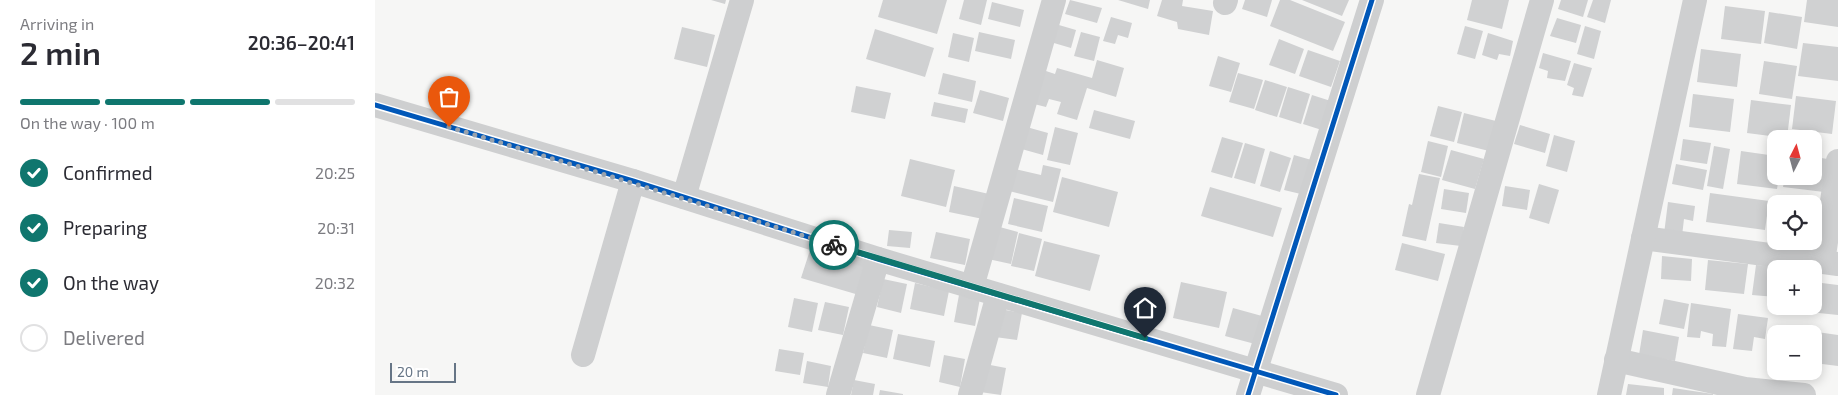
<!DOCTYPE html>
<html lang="en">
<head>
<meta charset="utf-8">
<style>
  :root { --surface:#fff; --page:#f7f7f7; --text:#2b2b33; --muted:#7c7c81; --line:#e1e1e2; --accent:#0f766e }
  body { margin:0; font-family:"Exo 2",sans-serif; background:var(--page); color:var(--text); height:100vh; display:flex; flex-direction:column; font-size:19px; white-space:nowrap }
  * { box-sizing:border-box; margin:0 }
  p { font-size:16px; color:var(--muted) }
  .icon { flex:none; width:28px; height:28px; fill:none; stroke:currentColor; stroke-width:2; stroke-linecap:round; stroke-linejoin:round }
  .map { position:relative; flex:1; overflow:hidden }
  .details { display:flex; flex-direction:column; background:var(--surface); width:375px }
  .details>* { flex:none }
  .needle { width:32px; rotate:6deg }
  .buttons { position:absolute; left:1392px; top:130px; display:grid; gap:10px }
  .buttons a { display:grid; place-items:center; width:55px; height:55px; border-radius:10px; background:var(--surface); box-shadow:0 2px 12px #0003; font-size:25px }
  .scale { position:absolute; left:15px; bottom:12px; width:66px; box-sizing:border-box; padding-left:5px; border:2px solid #667586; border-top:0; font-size:14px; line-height:18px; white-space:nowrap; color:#667586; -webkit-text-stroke:4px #fff; paint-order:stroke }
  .pin { position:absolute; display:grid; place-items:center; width:42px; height:42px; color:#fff; margin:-51px -21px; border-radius:50% 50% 50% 0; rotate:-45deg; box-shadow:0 0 5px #0007 }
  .pin .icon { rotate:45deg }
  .courier { position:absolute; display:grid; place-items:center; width:50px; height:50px; margin:-25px; border:4px solid #0f766e; border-radius:50%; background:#fff; color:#222; box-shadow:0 1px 6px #0007 }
  .head em { font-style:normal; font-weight:600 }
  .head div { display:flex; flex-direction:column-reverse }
  .head { display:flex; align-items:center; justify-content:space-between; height:85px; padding:0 20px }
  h1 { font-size:32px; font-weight:600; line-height:38px }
  .bar { display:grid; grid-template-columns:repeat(4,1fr); gap:8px 5px; align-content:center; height:60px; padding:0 20px }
  .bar i { height:6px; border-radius:4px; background:var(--line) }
  .bar .active { background:var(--accent) }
  .bar p { grid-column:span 4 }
  ol { padding:0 20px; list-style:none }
  li { display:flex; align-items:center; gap:15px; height:55px }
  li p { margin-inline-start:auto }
  li .icon { padding:5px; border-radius:50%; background:var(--accent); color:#fff; stroke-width:4 }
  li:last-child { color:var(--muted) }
  li i { width:28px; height:28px; border:2px solid var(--line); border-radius:50% }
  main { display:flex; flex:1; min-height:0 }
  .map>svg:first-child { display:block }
  .building { fill:#d0d1d2 }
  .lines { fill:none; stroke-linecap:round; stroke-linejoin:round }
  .street { stroke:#cecfd0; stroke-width:24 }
  .cycleway-casing { stroke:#fff; stroke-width:8 }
  .cycleway { stroke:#0057b8; stroke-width:5 }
  .done { stroke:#98a2ad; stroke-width:5; stroke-dasharray:0 9 }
  .route { stroke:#0f766e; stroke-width:6 }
</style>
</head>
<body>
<main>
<section class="details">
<div class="head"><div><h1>2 min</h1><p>Arriving in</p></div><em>20:36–20:41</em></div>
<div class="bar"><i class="active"></i><i class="active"></i><i class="active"></i><i></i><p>On the way · 100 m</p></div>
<ol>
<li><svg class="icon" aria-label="check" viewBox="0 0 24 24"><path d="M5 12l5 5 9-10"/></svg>Confirmed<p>20:25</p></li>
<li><svg class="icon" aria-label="check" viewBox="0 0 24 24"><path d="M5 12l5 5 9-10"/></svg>Preparing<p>20:31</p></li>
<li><svg class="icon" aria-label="check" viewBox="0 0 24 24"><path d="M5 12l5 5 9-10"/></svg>On the way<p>20:32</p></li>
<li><i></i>Delivered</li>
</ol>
</section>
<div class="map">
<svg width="1463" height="395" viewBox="0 0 1463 395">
  <rect width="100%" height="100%" fill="#f6f6f5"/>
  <g class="building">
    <path d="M336,0H351L350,4Z"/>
    <path d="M508,0H572L562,34L503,17Z"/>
    <path d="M589,0H612L606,25L584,19Z"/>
    <path d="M695,0L727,8L722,23L690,14Z"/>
    <path d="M743,0H775L773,9Z"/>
    <path d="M787,0H808L807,6L838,11L834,35L803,29L802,22L782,16Z"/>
    <path d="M870,0H897L892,17L867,9Z"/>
    <path d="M905,0H915L970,22L958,51L895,26Z"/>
    <path d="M927,0H974L967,16Z"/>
    <path d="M1097,0H1134L1127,29L1092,20Z"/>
    <path d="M1186,0H1213L1208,17L1183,9Z"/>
    <path d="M1218,0H1236L1230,23L1212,17Z"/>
    <path d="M1432,0H1463V27L1429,22Z"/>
    <path d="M617,2L649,10L645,27L613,19Z"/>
    <path d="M1350,6L1390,11L1386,44L1346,39Z"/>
    <path d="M1394,12L1427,17L1422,49L1389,43Z"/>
    <path d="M736,17L757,23L753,38L743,35L740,44L728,41Z"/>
    <path d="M1182,18L1206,25L1201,43L1175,36Z"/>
    <path d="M677,23L701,30L696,48L672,41Z"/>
    <path d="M1090,26L1108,31L1100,59L1082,54Z"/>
    <path d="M1210,26L1226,31L1219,59L1202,54Z"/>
    <path d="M307,27L340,35L332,67L299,59Z"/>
    <path d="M500,29L559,48L550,77L491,59Z"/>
    <path d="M604,32L640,40L636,59L600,51Z"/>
    <path d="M706,32L725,37L719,61L699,56Z"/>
    <path d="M578,33L599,38L594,62L573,57Z"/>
    <path d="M1113,33L1138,41L1135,56L1124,54L1122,60L1107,55Z"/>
    <path d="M904,39L929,49L920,74L894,65Z"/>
    <path d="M1428,43L1463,47V81L1423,76Z"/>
    <path d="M1326,49L1366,54L1362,87L1322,82Z"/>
    <path d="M933,50L965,61L956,87L924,76Z"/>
    <path d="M1168,53L1196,61L1190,81L1172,78L1173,71L1164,68Z"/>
    <path d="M843,56L865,63L856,92L834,86Z"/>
    <path d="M722,60L749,68L741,97L712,88L702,120L682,114L686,102L674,99L671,107L655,103L665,69L680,74L682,68L717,78Z"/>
    <path d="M1389,61L1422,66L1417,99L1384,94Z"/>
    <path d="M1199,63L1217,68L1208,97L1197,95L1199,88L1192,85Z"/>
    <path d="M568,73L601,81L597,102L563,94Z"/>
    <path d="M863,73L888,80L879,109L854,102Z"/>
    <path d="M890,80L912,87L902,117L880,110Z"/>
    <path d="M481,86L516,93L510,119L476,112Z"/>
    <path d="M913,87L935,94L926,124L904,117Z"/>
    <path d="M605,90L634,98L628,121L598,113Z"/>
    <path d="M1318,94L1359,99L1355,132L1314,127Z"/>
    <path d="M937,95L962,103L953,132L928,124Z"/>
    <path d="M1421,96L1461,101L1457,134L1417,129Z"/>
    <path d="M1376,100L1416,105L1412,138L1372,133Z"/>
    <path d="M559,102L593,109L590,123L556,116Z"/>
    <path d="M1063,106L1087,112L1079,142L1055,136Z"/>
    <path d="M719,110L760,121L755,139L714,128Z"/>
    <path d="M1089,113L1121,121L1114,151L1082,143Z"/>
    <path d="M1145,125L1175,134L1170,153L1139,144Z"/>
    <path d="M648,126L673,133L668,155L643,148Z"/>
    <path d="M680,127L703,133L695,165L672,160Z"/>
    <path d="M1179,135L1200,141L1192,172L1171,166Z"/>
    <path d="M847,137L868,143L857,178L836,172Z"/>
    <path d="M1308,139L1336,143L1332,164L1305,160Z"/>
    <path d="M1053,141L1073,146L1066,177L1046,172Z"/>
    <path d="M870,143L890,149L880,184L859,178Z"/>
    <path d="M1339,146L1355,149L1348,189L1332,186Z"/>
    <path d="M1076,150L1109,159L1100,189L1067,180Z"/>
    <path d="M895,151L916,158L905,192L885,186Z"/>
    <path d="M1366,151L1401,156V176H1404L1402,189L1362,184Z"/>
    <path d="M919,155L940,161L930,195L909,190Z"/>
    <path d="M1439,157L1453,159L1449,192L1408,187L1410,176H1439Z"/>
    <path d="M535,159L580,170L571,207L526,196Z"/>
    <path d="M1301,164L1332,170L1328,190L1297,184Z"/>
    <path d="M668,165L686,169L678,202L634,191L640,169L666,175Z"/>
    <path d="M1044,174L1065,178L1051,241L1027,236L1034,204L1037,205Z"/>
    <path d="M687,177L743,192L734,227L678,212Z"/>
    <path d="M1164,184L1184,190L1174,224L1154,218Z"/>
    <path d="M579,186L614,194L608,219L574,212Z"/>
    <path d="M1130,186L1155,190L1152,210L1127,206Z"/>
    <path d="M835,187L907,208L898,237L826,216Z"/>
    <path d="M1069,189L1094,193L1091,213L1066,209Z"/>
    <path d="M1335,193L1394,201L1390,230L1331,222Z"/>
    <path d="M639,198L673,206L667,232L633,224Z"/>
    <path d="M1293,202L1320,206L1318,221L1309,219L1307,236L1289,234Z"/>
    <path d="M1439,207L1444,208L1440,233H1439Z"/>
    <path d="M1064,223L1089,227L1086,246L1061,243Z"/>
    <path d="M621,226L643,232L636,264L613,259Z"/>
    <path d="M514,230L537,232L535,248L512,246Z"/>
    <path d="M561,232L595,239L590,265L555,258Z"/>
    <path d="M644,233L667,239L659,271L636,266Z"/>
    <path d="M669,241L725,255L715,291L660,276Z"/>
    <path d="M1427,241H1438V247L1426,245Z"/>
    <path d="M1027,243L1070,254L1063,281L1020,270Z"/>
    <path d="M436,247L493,264L484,295L426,278Z"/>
    <path d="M1287,256L1317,259L1316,281L1286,279Z"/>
    <path d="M1333,260L1373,264L1369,294L1330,290Z"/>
    <path d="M1381,265L1406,267L1401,269V297L1377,295Z"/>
    <path d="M508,279L532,284L526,313L502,307Z"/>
    <path d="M806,282L852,292L844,328L798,318Z"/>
    <path d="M1439,282L1463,285V315L1424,311L1425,306H1439Z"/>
    <path d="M540,283L574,291L569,316L535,309Z"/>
    <path d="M584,295L605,298L600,326L579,322Z"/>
    <path d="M419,298L443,303L437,332L413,327Z"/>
    <path d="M1289,299L1314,304L1309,329L1284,324Z"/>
    <path d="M450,302L474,307L468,335L443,330Z"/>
    <path d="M1316,303L1356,309L1351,347L1337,346L1338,334L1326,331L1325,338L1312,337Z"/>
    <path d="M858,308L887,316L880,344L850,336Z"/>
    <path d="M625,309L647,313L642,340L620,337Z"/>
    <path d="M1363,314L1393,318L1390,339L1379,337L1377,351L1358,349Z"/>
    <path d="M494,325L518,330L512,358L488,353Z"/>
    <path d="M1398,327L1436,330L1435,334H1401V357H1395Z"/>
    <path d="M1268,330L1304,337L1300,361L1264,355Z"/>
    <path d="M1442,332L1463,335V366L1439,363Z"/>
    <path d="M523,334L560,341L555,367L518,359Z"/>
    <path d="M404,349L429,353L425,375L400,371Z"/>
    <path d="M569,355L590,359L585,387L564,382Z"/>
    <path d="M432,361L456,366L453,387L428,383Z"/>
    <path d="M610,364L631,368L626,395L605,392Z"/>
    <path d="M479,380L500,384L498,395H476Z"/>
    <path d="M1253,384L1289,388V395H1251Z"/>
    <path d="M1298,388L1338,394V395H1297Z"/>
    <path d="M505,390L528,394V395H504Z"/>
  </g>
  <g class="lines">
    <g class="street">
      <path d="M850,3L851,0"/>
      <path d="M0,105L258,181L503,259L961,395"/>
      <path d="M309,197L367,0"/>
      <path d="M1268,238L1463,264"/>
      <path d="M1448,262L1463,161"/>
      <path d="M597,287L679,0"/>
      <path d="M208,355L258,181"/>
      <path d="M1241,360L1370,389L1429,395"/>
      <path d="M463,395L503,259"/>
      <path d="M595,395L623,295"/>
      <path d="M873,395L997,0"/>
      <path d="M1053,395L1167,0"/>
      <path d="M1234,395L1320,0"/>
    </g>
    <defs>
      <g id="cycleway">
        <path d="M0,105L258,181L503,259L961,395"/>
        <path d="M873,395L997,0"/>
      </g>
    </defs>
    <use href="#cycleway" class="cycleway-casing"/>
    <use href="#cycleway" class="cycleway"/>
  </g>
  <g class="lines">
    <path class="done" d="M74,127L459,245"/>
    <path class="route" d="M459,245L770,338"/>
  </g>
</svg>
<div class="buttons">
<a><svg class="needle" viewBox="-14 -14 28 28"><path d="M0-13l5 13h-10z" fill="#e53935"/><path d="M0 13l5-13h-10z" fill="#7c7c81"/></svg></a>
<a><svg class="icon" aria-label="locate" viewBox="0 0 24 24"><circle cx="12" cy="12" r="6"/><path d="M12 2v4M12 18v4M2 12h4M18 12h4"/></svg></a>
<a>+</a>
<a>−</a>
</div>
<div class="scale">20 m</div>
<div class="pin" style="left:74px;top:127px;background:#ea580c"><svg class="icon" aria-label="bag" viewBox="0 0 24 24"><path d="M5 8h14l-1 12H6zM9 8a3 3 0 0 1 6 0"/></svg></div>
<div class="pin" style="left:770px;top:338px;background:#1f2937"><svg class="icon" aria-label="home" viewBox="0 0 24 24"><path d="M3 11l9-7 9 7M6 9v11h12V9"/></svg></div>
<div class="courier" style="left:459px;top:245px"><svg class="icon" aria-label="bike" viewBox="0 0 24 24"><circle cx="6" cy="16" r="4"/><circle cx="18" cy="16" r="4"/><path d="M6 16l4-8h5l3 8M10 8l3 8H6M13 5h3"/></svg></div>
</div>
</main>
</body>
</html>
